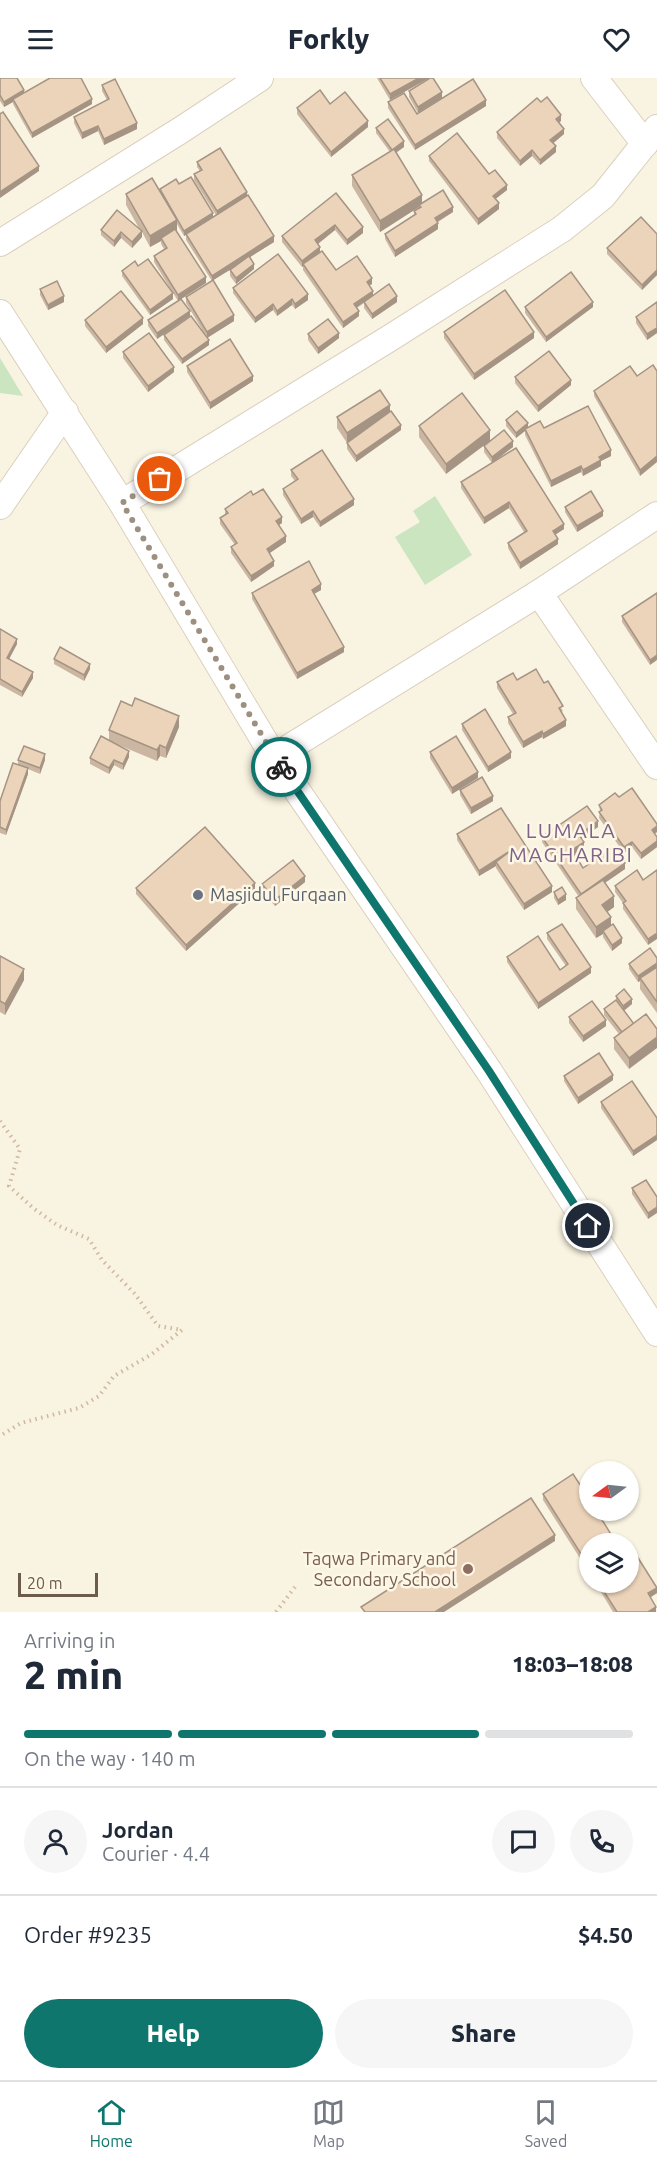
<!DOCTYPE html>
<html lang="en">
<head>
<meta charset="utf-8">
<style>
  :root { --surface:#fff; --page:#f6f6f7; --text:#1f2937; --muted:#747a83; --line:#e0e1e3; --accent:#0f766e }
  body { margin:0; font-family:Ubuntu,sans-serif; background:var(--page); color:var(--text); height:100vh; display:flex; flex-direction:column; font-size:22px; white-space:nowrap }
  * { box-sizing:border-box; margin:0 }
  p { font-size:20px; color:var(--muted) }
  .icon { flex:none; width:33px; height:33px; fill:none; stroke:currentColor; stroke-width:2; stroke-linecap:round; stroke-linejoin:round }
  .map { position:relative; height:1534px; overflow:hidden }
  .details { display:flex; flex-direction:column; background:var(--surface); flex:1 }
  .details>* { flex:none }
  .needle { width:39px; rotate:255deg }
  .fabs { position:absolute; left:579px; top:1383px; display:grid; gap:12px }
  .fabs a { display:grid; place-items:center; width:60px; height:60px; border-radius:50%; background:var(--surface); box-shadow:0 2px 4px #0004; font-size:30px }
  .scale { position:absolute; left:18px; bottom:15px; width:80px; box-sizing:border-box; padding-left:6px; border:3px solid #6d5b4b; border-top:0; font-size:16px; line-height:21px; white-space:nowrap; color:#6d5b4b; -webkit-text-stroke:4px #fdf7e6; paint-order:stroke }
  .pin { position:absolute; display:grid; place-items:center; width:51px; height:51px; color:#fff; margin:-26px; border:3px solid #fff; border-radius:50%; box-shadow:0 2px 6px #0007 }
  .courier { position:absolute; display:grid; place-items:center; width:60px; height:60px; margin:-30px; border:4px solid #0f766e; border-radius:50%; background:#fff; color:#222; box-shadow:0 2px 8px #0007 }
  .headline em { font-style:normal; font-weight:800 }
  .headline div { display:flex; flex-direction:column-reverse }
  .headline { display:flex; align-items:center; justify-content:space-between; height:102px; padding:0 24px }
  h1 { font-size:39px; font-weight:800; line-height:45px }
  .bar { display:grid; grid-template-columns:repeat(4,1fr); gap:9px 6px; align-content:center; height:72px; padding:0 24px }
  .bar i { height:8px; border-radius:4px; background:var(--line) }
  .bar .active { background:var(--accent) }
  .bar p { grid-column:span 4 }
  .line { display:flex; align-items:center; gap:15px; padding:0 24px; border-top:2px solid var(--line) }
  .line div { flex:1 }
  .round { display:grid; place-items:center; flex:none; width:63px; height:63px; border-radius:32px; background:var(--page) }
  .button { display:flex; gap:12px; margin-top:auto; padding:12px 24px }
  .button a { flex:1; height:69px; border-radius:36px; background:var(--accent); color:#fff; font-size:24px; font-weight:800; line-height:69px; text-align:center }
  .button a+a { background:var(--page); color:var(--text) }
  header { display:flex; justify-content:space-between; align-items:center; height:78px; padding:0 24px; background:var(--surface); font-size:27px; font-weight:800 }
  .dock { display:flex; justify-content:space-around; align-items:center; height:84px; border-top:2px solid var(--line); background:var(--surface); font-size:16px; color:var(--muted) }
  .dock a { display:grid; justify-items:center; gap:3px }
  .dock .active { color:var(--accent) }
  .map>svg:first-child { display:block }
  .green { fill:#cbe5c1 }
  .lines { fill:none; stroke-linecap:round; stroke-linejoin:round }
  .minor-casing { stroke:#dcd0be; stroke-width:28 }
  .path { stroke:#d0b89f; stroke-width:4; stroke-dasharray:1.5 4.5; stroke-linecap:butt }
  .minor { stroke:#fff; stroke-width:26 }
  .wall { fill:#cbb6a1 }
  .shaded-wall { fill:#a59483 }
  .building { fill:#ecd4bb; stroke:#a59483; stroke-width:1.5 }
  .done { stroke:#9e9080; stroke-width:6; stroke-dasharray:0 10.8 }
  .route { stroke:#0f766e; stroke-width:8 }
  .worship-dot { fill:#6b7280; stroke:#fdf7e6; stroke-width:2 }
  .education-dot { fill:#8d6e63; stroke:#fdf7e6; stroke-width:2 }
  .labels { text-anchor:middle; stroke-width:5; stroke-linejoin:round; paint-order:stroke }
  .worship-label { font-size:18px; fill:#5b616d; stroke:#fdf7e6; text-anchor:start }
  .education-label { font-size:18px; fill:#785e54; stroke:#fdf7e6; text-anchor:end }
  .quarter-label { font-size:21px; letter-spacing:1.5px; fill:#81638a; stroke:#fdf7e6 }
</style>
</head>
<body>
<header><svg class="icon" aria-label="menu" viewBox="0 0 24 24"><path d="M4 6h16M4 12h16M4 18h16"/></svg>Forkly<svg class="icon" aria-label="heart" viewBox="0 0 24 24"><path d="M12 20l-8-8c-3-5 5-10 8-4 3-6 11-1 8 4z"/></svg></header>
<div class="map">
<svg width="657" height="1534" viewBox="0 0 657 1534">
  <rect width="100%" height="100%" fill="#f9f3e1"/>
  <g class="green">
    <path d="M0,280L23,318L0,315Z"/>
    <path d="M435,418L472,477L425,507L395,459L420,444L413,433Z"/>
  </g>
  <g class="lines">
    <defs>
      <g id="minor">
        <path d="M594,0L645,66"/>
        <path d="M0,165L181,52L260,0"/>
        <path d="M0,235L122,425L274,679L489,993L657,1255"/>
        <path d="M122,425L390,260L562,151L603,118L657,50"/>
        <path d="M0,428L65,334"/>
        <path d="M539,515L657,688"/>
        <path d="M274,679L539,515L657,437"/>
      </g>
    </defs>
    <use href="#minor" class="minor-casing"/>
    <g class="path">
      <path d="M0,1043L20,1071L9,1108L33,1130L57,1147L89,1161L102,1182L135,1216L158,1248L182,1252L152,1276L114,1298L99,1318L79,1330L21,1345L0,1358"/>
      <path d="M276,1534L295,1509"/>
    </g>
    <use href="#minor" class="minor"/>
  </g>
  <g class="wall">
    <path d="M0,0L24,15L92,26L32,60L13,26V24L4,29L0,23Z"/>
    <path d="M377,0H429L390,22Z"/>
    <path d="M430,0L418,35L409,19V13Z"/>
    <path d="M102,7L137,51L104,67L98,53L82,61L74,45V39L107,22L102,13Z"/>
    <path d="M388,24L417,36L486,28L415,72L388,30Z"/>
    <path d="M330,26L368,49L331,79L297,36V30Z"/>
    <path d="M561,43L559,45L564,56L553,65L556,74L540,87L532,78L520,88L497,60V54Z"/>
    <path d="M376,50L404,69L396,75L422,126L453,134L438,144V151L395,179L385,161V156L414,137V133L419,129L380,154L352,108V97L390,74L376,55Z"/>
    <path d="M429,78L489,96L507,112L495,121L499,131L478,147L429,83Z"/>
    <path d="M197,84L247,118L274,164L250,179L254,191L236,206L230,198V192L233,190L213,202L234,243L207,260L209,267L182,286L164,262V257L189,239L157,261L148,248V242L190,238L206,258L186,225V219L212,203L186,162V157L184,158L177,146V153L176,154L206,205L178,223L154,184V178L164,171L161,166V163L150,169L142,154V159L132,170L121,160L114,169L101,157V152H140L126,127V116L160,113V111L179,106L213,139L216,137L194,102V96L200,93L197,89Z"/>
    <path d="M336,115L363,155L347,167L335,152L318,166L320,174L336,192L372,206L369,207L373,218L397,224L372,241L364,230V225L357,230L359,238L343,250L303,192V188L302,189L282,164V158Z"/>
    <path d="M657,156V197L642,212L607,176V170Z"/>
    <path d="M138,188L173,221L150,237L122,198V193Z"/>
    <path d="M233,210L308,222L295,231L292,227L277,238L273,232L255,245L233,215Z"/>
    <path d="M40,211L64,224L48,232L40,217Z"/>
    <path d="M657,224V255L647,262L636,245V239Z"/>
    <path d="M525,229H593L546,264L525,235Z"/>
    <path d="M85,242L143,246L106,275L85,248Z"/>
    <path d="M444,254L534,260L474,302L444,260Z"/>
    <path d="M308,256L339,260L318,276L308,262Z"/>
    <path d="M123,274L174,294L148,314L123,280Z"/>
    <path d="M653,287L640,398L594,318V313L637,298Z"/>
    <path d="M187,288L253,303L210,331L187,294Z"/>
    <path d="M515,299L571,307L538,334L515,305Z"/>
    <path d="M462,315L446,396L419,359V348Z"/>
    <path d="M390,334L401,352L356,384L347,371V365L337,350V339Z"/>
    <path d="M506,342L528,350H544L611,378L601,383V388L583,398L581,394L551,409L525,357V353L516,360L506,348Z"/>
    <path d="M484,368L513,369L492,385L484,374Z"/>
    <path d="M516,370L564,451L555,457L558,466L520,491L508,470V465L524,454L509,430L484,446L461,410V404Z"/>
    <path d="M291,392L354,427L320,449L313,439L301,446L283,417V411L295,403L291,398Z"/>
    <path d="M253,417L282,445L279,447L286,464L269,475L274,488L251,504L231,475V469L235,467L220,446V440L225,437V431Z"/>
    <path d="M565,429L603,438L577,454L565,434Z"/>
    <path d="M321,512L314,516L344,574L297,601L252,521V515Z"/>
    <path d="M657,515L650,587L622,544V538Z"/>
    <path d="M0,551L17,566L9,581L33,600L22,619L0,607Z"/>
    <path d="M54,581L90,591L84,603L54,586Z"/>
    <path d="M517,602L544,605L563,633L561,634L566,648L543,661L542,659L523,670L508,645V639L513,636L497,610V604Z"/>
    <path d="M462,646L511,680L488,694L462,652Z"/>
    <path d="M179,649L166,680L160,678L157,683L109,663L129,679L123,692L114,687L109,696L90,686V680L109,663V652Z"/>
    <path d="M430,674L478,700L452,716L430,680Z"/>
    <path d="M18,682H45L40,696L28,691V696L6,757L0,755V723L18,687Z"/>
    <path d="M460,712L493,723L471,736L460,717Z"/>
    <path d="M619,719L657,746V754L654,756L657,759V769L641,781L632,769L624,775L599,740L600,733L599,727Z"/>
    <path d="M598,749L581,761L584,770L574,776L583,790L625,791L605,805L614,829L607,834L611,848L622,865L612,873L603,859V856L596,860L576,831V820L579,819L542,764V759Z"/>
    <path d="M457,756L552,814L524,832L496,790V788L479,798L457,762Z"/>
    <path d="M657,792L648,867L623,831V825L615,814V808L643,802Z"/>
    <path d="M305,804L275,828L262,812V806Z"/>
    <path d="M136,810L255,811L186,873L136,816Z"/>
    <path d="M554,814L566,822L558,827L554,820Z"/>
    <path d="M547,855L591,895L538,931L507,884V879L560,892L566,888L547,861Z"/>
    <path d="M0,878L24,902L5,937L0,934Z"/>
    <path d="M657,880V935L640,911V903L638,904L629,891V886Z"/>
    <path d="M616,918L632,926L624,933L634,946L629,991L614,971V960L619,956L604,937V931L616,923Z"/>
    <path d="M569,939L606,948L583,964L569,945Z"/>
    <path d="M564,998L613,1002L578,1026L564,1003Z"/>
    <path d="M601,1024L657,1040V1062L633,1078L601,1030Z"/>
    <path d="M632,1110L657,1119L648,1141L632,1116Z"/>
    <path d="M543,1416L590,1466V1496L543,1422Z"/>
    <path d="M595,1504H628L657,1515L650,1519L656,1534H613Z"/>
  </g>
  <g class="shaded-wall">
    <path d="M419,0H429L390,22V16Z"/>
    <path d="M24,12V18L13,21V24L4,29V24Z"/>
    <path d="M442,14V20L418,35V29Z"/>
    <path d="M92,21V26L32,60V55Z"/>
    <path d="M486,22V28L415,72V67Z"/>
    <path d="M561,37V43L556,47V41Z"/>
    <path d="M368,43V49L331,79V74Z"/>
    <path d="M137,45V51L104,67V61Z"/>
    <path d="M98,48V53L82,61V55Z"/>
    <path d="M564,51V56L550,68V62Z"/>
    <path d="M404,63V69L392,77V72Z"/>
    <path d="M556,68V74L540,87V82Z"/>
    <path d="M532,72V78L520,88V83Z"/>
    <path d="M39,88V93L0,120V114Z"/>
    <path d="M507,107V112L493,123V118Z"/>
    <path d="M247,114V120L217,138V133Z"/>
    <path d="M422,117V128L419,127V129L380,154V143Z"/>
    <path d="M499,125V131L478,147V141Z"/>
    <path d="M453,129V134L435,145V140Z"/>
    <path d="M213,135V141L184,158V153Z"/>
    <path d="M177,142V153L162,162L161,160V163L150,169V158Z"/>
    <path d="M438,145V151L395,179V173Z"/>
    <path d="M335,147V152L315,168V162Z"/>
    <path d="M363,149V155L347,167V162Z"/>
    <path d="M142,153V159L132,170V164Z"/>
    <path d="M121,154V160L114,169V163Z"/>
    <path d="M274,158V164L212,203V198Z"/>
    <path d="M320,169V174L302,189V183Z"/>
    <path d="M254,186V191L236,206V200Z"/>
    <path d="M657,192V197L642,212V207Z"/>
    <path d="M206,199V205L178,223V217Z"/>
    <path d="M372,200V206L367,209V204Z"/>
    <path d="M373,213V218L354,231V226Z"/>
    <path d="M173,215V221L150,237V232Z"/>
    <path d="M308,216V222L295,231V226Z"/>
    <path d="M64,218V224L48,232V227Z"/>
    <path d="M397,218V224L372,241V236Z"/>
    <path d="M292,221V227L277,238V233Z"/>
    <path d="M593,224V229L546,264V259Z"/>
    <path d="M273,226V232L255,245V240Z"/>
    <path d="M190,233V238L157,261V255Z"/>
    <path d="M359,233V238L343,250V244Z"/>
    <path d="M234,237V243L207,260V254Z"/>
    <path d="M143,240V246L106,275V269Z"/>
    <path d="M657,250V255L647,262V256Z"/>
    <path d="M534,254V260L474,302V296Z"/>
    <path d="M339,255V260L318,276V270Z"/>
    <path d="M209,262V267L182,286V281Z"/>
    <path d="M174,289V294L148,314V308Z"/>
    <path d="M253,298V303L210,331V325Z"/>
    <path d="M571,302V307L538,334V328Z"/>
    <path d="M390,327V338L347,366V355Z"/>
    <path d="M528,345V351H525V353L516,360V355Z"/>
    <path d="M401,347V352L356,384V378Z"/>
    <path d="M490,352V363L446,396V386Z"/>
    <path d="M513,363V369L492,385V379Z"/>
    <path d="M611,372V378L601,383V388L583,398V392L599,379Z"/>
    <path d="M657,378V384L640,398V392Z"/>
    <path d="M581,388V394L551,409V403Z"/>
    <path d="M354,421V427L320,449V444Z"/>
    <path d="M509,424V430L484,446V440Z"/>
    <path d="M313,433V439L301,446V441Z"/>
    <path d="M603,433V438L577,454V448Z"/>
    <path d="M282,439V445L276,449V443Z"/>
    <path d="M564,446V451L553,458V453Z"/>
    <path d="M286,458V464L267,477V471Z"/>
    <path d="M558,461V466L520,491V485Z"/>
    <path d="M274,483V488L251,504V498Z"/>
    <path d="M321,506V512L312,517V512Z"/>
    <path d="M17,561V566L7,585V580Z"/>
    <path d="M344,569V574L297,601V595Z"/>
    <path d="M657,577V582L650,587V582Z"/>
    <path d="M90,586V591L84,603V597Z"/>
    <path d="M33,594V600L22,619V614Z"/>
    <path d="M179,638V649L166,680V670Z"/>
    <path d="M566,642V648L543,661V656Z"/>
    <path d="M542,653V659L523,670V664Z"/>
    <path d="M160,667V678L157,683V672Z"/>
    <path d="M129,673V679L123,692V686Z"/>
    <path d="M511,674V680L488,694V689Z"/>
    <path d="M45,676V682L40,696V690Z"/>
    <path d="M114,682V687L109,696V690Z"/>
    <path d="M28,690V696L6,757V752Z"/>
    <path d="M478,694V700L452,716V710Z"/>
    <path d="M493,718V723L471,736V730Z"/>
    <path d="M598,743V749L579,762V757Z"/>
    <path d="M657,748V754L652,758V752Z"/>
    <path d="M657,763V769L641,781V775Z"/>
    <path d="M584,764V770L572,778V772Z"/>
    <path d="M632,764V769L624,775V769Z"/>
    <path d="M513,771L496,784V788L479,798V793Z"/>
    <path d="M625,785V791L581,821V816Z"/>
    <path d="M305,798V804L275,828V822Z"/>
    <path d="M255,805V811L186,873V867Z"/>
    <path d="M552,808V814L524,832V826Z"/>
    <path d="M566,816V822L558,827V822Z"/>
    <path d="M614,818V829L602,838V827Z"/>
    <path d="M611,839V850L603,853V856L596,860V849Z"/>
    <path d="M657,855V861L648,867V861Z"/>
    <path d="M622,860V865L612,873V867Z"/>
    <path d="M657,885V891L640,900V903L638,904V898Z"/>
    <path d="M591,889V895L538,931V925Z"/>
    <path d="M24,891V902L5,937V926Z"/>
    <path d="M632,921V926L623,933V928Z"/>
    <path d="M606,942V948L583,964V958Z"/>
    <path d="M657,959V970L629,991V980Z"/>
    <path d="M613,997V1002L578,1026V1020Z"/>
    <path d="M657,1057V1062L633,1078V1073Z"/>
    <path d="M657,1129V1135L648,1141V1135Z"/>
    <path d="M555,1457V1463L444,1534H435Z"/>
    <path d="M657,1510V1515L648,1521V1515Z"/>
    <path d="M656,1529V1534H648Z"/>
  </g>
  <g class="building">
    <path d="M0,0H17L24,12L4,24L0,17Z"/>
    <path d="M50,0H81L92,21L32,55L13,21Z"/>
    <path d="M380,0H419L390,16Z"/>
    <path d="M430,0H433L442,14L418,29L409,13Z"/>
    <path d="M115,1L137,45L104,61L98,48L82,55L74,39L109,21L102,7Z"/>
    <path d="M473,1L486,22L415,67L388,24L404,15L417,36Z"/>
    <path d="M320,12L330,26L345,14L368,43L331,74L297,30Z"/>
    <path d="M547,19L561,37L556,41L564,51L550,62L556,68L540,82L532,72L520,83L497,54L537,20L541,24Z"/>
    <path d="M3,34L39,88L0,114V36Z"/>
    <path d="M388,41L404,63L392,72L376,50Z"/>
    <path d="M457,55L489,96L495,92L507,107L493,118L499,125L478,141L429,78Z"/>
    <path d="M220,70L247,114L217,133L194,96L202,92L197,84Z"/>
    <path d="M394,71L422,117L380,143L352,97Z"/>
    <path d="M191,99L213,135L184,153L160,111L176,101L179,106Z"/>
    <path d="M152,100L177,142L150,158L126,116Z"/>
    <path d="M443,112L453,129L435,140L438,145L395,173L385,156L416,136L414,133L421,129L419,127Z"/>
    <path d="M336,115L363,149L347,162L335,147L315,162L320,169L302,183L282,158Z"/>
    <path d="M248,117L274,158L212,198L186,156Z"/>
    <path d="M117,132L142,153L132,164L121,154L114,163L101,152Z"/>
    <path d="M641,139L657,156V192L642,207L607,170Z"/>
    <path d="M175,151L206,199L178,217L154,178L167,170L161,160Z"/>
    <path d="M322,173L336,192L357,178L372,200L367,204L373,213L354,226L359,233L343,244L303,186Z"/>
    <path d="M278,176L308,216L295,226L292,221L277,233L273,226L255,240L233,210Z"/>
    <path d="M249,178L254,186L236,200L230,192Z"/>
    <path d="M148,181L173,215L150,232L122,193L135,183L138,188Z"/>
    <path d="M571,194L593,224L546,259L525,229Z"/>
    <path d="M213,202L234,237L207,254L186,219Z"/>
    <path d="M57,203L64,218L48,227L40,211Z"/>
    <path d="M389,206L397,218L372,236L364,224Z"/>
    <path d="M505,212L534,254L474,296L444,254Z"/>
    <path d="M121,213L143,240L106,269L85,242Z"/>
    <path d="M181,221L190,233L157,255L148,242Z"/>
    <path d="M657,224V250L647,256L636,239Z"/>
    <path d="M191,238L209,262L182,281L164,257Z"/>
    <path d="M328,241L339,255L318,270L308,256Z"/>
    <path d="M149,255L174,289L148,308L123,274Z"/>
    <path d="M230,261L253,298L210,325L187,288Z"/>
    <path d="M549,273L571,302L538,328L515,299Z"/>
    <path d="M653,287L657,293V378L640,392L594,313L630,288L637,298Z"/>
    <path d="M380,312L390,327L347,355L337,339Z"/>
    <path d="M462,315L490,352L446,386L419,348Z"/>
    <path d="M588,328L611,372L599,379L601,382L583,392L581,388L551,403L525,351L540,343L544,350Z"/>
    <path d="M391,333L401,347L356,378L347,365Z"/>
    <path d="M517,333L528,345L516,355L506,342Z"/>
    <path d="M504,352L513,363L492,379L484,368Z"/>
    <path d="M516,370L564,446L553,453L558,461L520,485L508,465L527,453L509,424L484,440L461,404Z"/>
    <path d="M322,372L354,421L320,444L313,433L301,441L283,411L298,401L291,392Z"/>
    <path d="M263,411L282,439L276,443L286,458L267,471L274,483L251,498L231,469L237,465L220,440L228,435L225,431L251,413L253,417Z"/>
    <path d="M591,413L603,433L577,448L565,429Z"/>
    <path d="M309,483L321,506L312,512L344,569L297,595L252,515Z"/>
    <path d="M657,515V577L650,582L622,538Z"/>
    <path d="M0,551L17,561L7,580L33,594L22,614L0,601Z"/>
    <path d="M60,569L90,586L84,597L54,581Z"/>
    <path d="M536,591L544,605L548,603L563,628L559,630L566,642L543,656L542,653L523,664L508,639L516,635L497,604L513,595L517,602Z"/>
    <path d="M135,620L179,638L166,670L160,667L157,672L109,652L121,623L132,628Z"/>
    <path d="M485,631L511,674L488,689L462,646Z"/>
    <path d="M101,658L129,673L123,686L114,682L109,690L90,680Z"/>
    <path d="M456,658L478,694L452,710L430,674Z"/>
    <path d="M24,668L45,676L40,690L18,682Z"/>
    <path d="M13,685L28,690L6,752L0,749V723Z"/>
    <path d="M482,699L493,718L471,730L460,712Z"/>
    <path d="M632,710L657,746V748L652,752L657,759V763L641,775L632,764L624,769L599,734L602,732L599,727L615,715L619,719Z"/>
    <path d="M587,728L598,743L579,757L584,764L572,772L583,790L614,769L625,785L581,816L542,759Z"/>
    <path d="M501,730L552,808L524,826L496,784L513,771L479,793L457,756Z"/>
    <path d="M205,749L255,805L186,867L136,810Z"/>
    <path d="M293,782L305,798L275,822L262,806Z"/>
    <path d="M637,792L643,802L657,792V855L648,861L623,825L626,823L615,808Z"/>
    <path d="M603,802L614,818L602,827L611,839L596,849L576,820Z"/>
    <path d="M562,809L566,816L558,822L554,814Z"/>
    <path d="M562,846L591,889L538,925L507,879L538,858L560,892L568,886L547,855Z"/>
    <path d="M613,846L622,860L612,867L603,853Z"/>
    <path d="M650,870L657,880V885L638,898L629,886Z"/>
    <path d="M0,878L24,891L5,926L0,923Z"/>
    <path d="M657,889V924L640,900Z"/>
    <path d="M624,911L632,921L623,928L616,918Z"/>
    <path d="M616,922L634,946L622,954L604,931Z"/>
    <path d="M592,923L606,942L583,958L569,939Z"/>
    <path d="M646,936L657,951V959L629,980L614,960Z"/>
    <path d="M599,975L613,997L578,1020L564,998Z"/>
    <path d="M632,1003L657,1040V1057L633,1073L601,1024Z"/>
    <path d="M646,1102L657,1119V1129L648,1135L632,1110Z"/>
    <path d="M573,1396L590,1422V1432H596L617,1466H590V1490L543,1416Z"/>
    <path d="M531,1420L555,1457L435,1534H365L361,1529Z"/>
    <path d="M635,1475L657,1510L648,1515L656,1529L648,1534H617L598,1504H628V1479Z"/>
  </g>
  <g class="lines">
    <path class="done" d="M160,401L122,425L281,689"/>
    <path class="route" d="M281,689L489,993L588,1148"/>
  </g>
  <circle class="worship-dot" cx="198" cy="817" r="6"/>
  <circle class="education-dot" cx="468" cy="1491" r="6"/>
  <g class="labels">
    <g class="worship-label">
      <text x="210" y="823">Masjidul Furqaan</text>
    </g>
    <g class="education-label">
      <text x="456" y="1487">Taqwa Primary and<tspan x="456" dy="21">Secondary School</tspan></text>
    </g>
    <g class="quarter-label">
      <text x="571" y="760">LUMALA<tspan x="571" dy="24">MAGHARIBI</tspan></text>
    </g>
  </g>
</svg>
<div class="fabs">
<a><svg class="needle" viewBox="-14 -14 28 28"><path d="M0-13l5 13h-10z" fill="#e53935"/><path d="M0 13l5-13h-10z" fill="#747a83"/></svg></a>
<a><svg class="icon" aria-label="layers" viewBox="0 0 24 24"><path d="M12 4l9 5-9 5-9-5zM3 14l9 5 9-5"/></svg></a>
</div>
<div class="scale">20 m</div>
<div class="pin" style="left:160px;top:401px;background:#ea580c"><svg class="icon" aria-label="bag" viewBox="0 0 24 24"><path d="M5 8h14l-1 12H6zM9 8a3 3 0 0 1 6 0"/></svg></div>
<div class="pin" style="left:588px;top:1148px;background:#1f2937"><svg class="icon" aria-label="home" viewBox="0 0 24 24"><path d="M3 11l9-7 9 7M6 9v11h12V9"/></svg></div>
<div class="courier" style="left:281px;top:689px"><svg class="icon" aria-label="bike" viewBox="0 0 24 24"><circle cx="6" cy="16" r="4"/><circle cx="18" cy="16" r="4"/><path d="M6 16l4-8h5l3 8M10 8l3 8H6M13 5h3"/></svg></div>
</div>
<section class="details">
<div class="headline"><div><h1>2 min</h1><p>Arriving in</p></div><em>18:03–18:08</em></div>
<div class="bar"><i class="active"></i><i class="active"></i><i class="active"></i><i></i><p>On the way · 140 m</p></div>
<div class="line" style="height:108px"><a class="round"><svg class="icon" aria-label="person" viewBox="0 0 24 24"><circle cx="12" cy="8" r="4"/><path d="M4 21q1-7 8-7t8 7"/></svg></a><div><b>Jordan</b><p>Courier · 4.4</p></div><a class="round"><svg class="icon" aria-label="chat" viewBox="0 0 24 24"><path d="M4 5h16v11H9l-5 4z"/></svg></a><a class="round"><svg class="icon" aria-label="phone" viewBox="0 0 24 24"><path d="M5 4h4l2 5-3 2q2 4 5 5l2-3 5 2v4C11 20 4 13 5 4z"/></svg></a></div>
<div class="line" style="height:78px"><div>Order #9235</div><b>$4.50</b></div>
<div class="button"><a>Help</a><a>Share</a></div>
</section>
<nav class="dock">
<a class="active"><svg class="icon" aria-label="home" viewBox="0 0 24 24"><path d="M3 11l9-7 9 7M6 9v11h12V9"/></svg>Home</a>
<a><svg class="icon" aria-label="map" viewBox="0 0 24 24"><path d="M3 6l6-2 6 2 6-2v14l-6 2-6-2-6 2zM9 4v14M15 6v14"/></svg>Map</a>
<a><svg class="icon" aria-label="saved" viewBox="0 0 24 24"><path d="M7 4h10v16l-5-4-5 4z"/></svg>Saved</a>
</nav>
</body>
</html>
